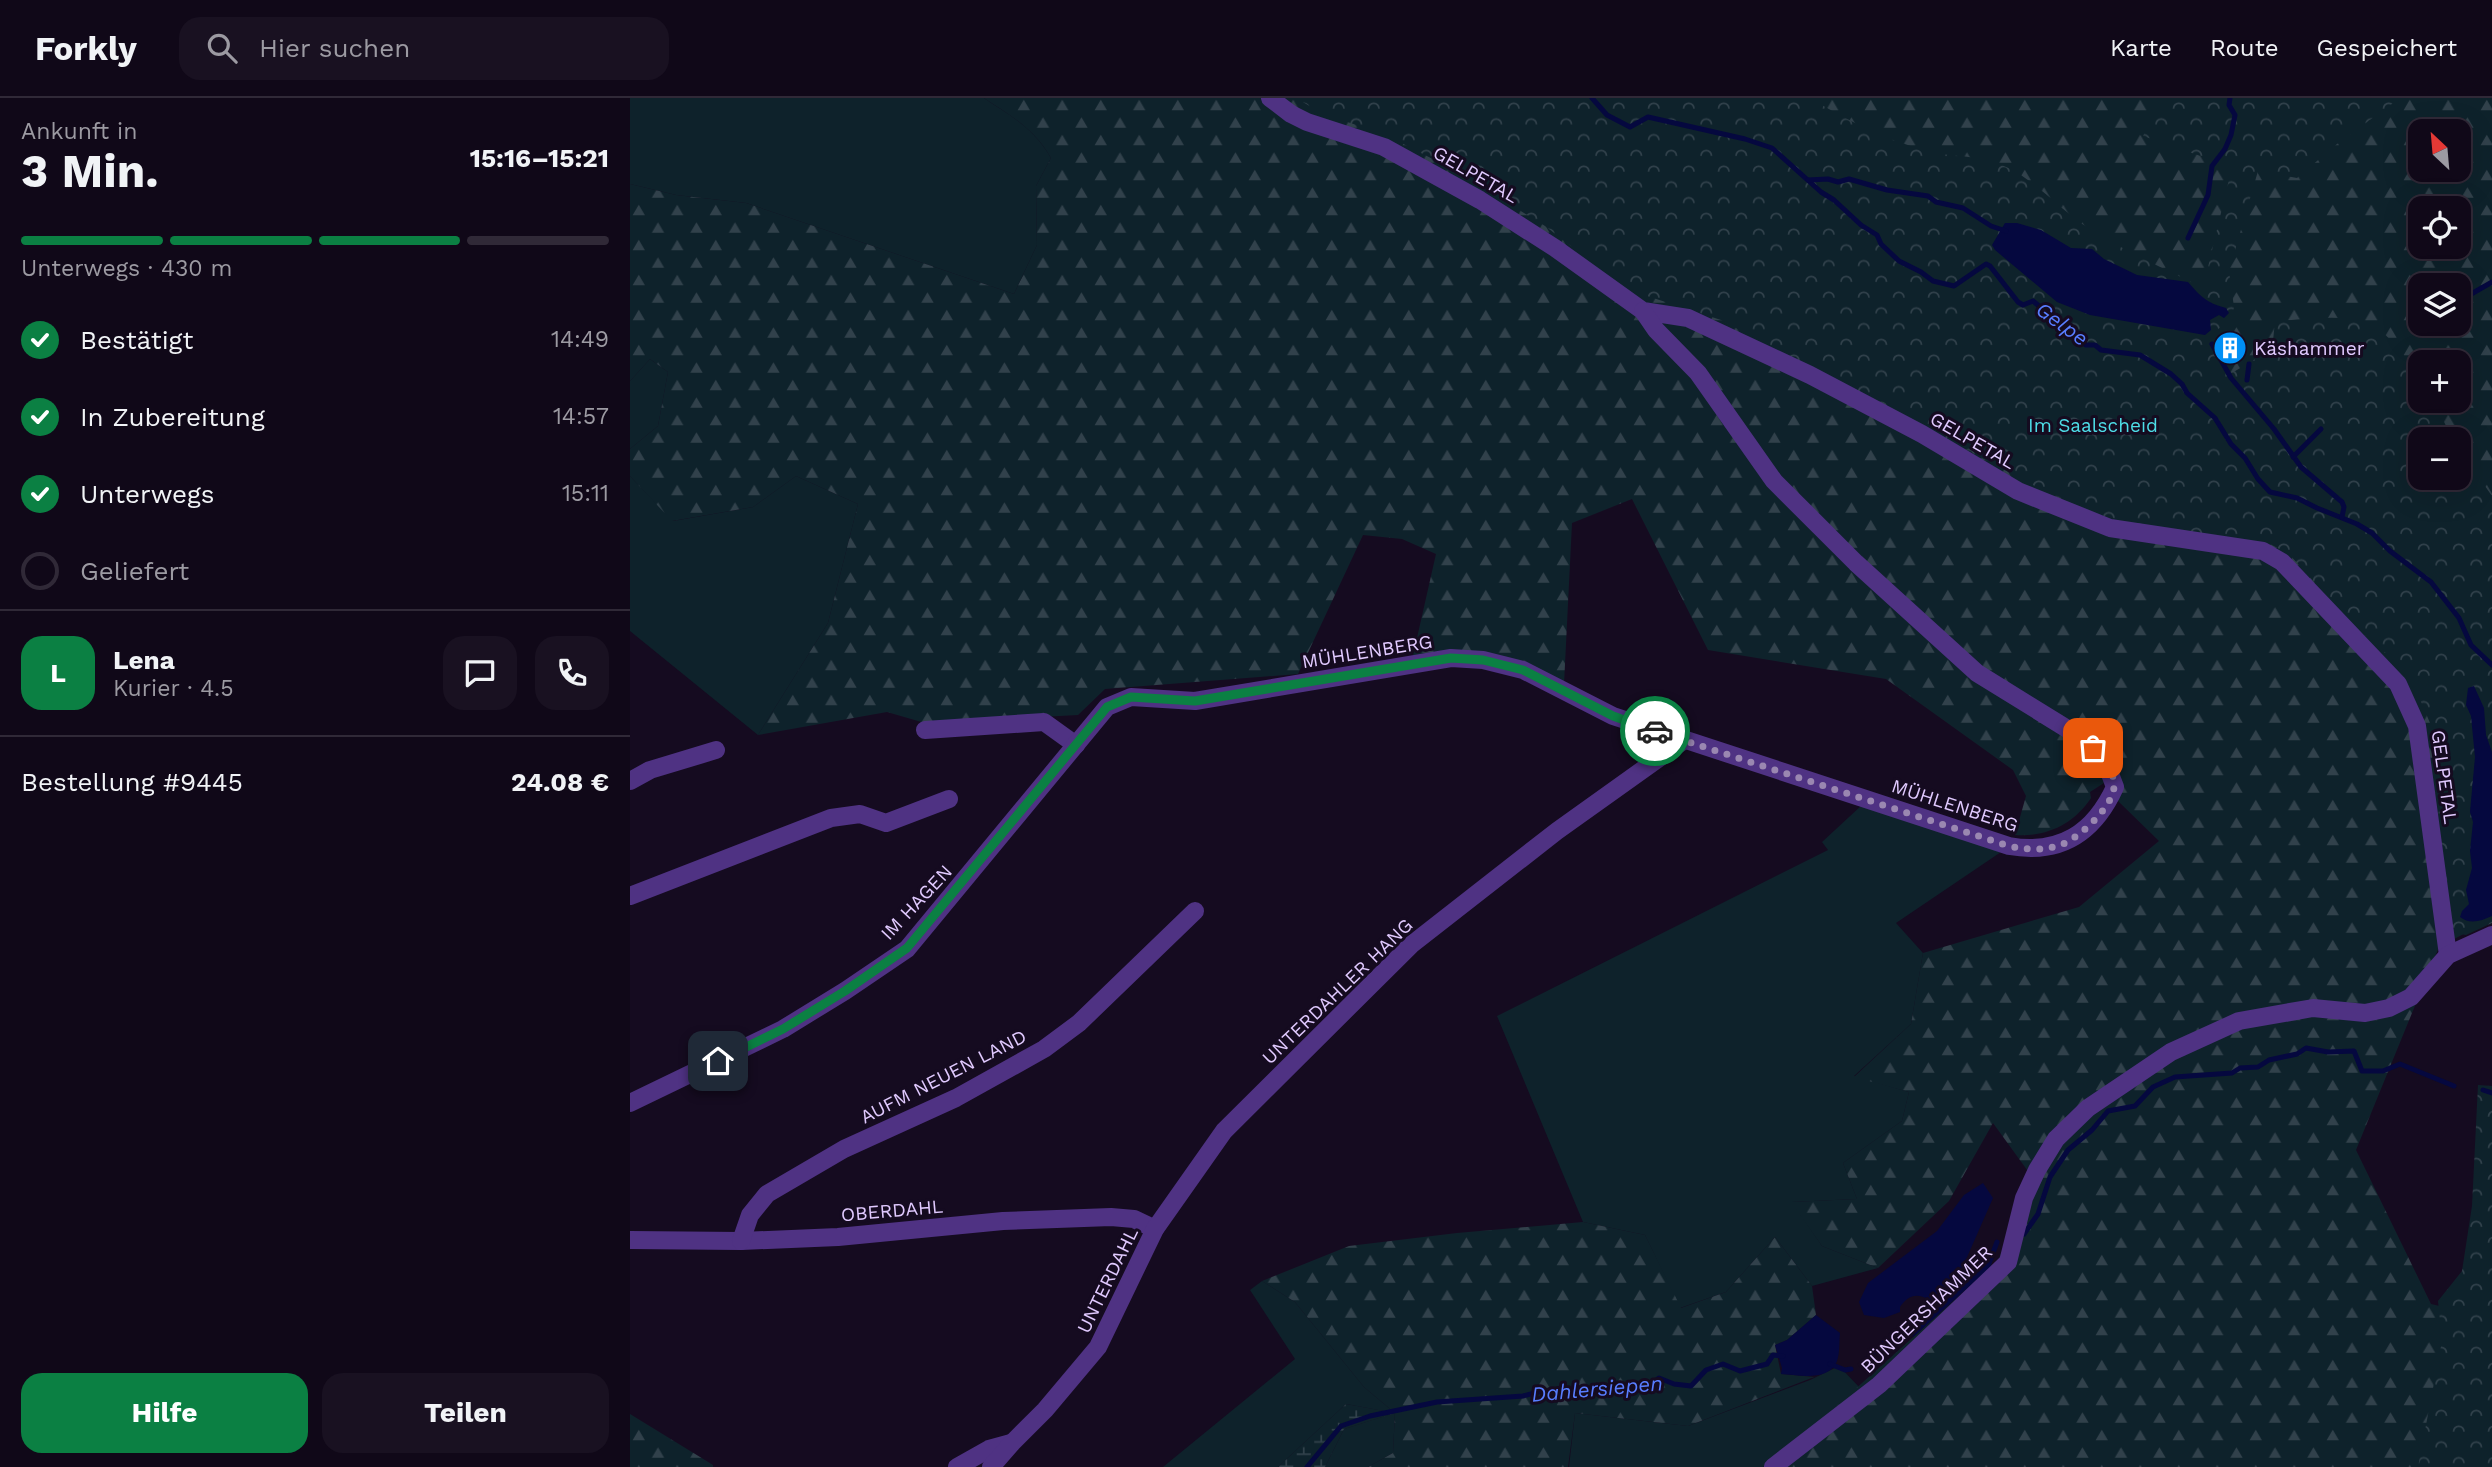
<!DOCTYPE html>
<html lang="de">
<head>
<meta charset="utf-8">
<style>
  :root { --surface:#100818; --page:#191121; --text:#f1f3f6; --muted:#9c9aa2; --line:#302937; --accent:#0b8043 }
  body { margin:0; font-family:"Work Sans",sans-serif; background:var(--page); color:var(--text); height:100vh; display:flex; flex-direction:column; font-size:26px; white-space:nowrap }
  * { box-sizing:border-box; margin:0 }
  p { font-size:23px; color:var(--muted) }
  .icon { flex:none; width:38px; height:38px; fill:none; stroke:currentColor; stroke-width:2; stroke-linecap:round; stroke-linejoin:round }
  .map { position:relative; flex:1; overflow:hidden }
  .panel { display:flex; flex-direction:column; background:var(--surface); width:630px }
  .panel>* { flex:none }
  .needle { width:46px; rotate:334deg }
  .controls { position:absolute; left:1778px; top:21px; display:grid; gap:14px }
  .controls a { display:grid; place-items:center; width:63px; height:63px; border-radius:14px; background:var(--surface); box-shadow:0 7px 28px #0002,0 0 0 2px var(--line); font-size:35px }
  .pin { position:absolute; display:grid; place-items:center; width:60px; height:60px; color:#fff; margin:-30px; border-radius:14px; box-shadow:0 4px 10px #0006 }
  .courier { position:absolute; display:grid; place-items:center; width:70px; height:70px; margin:-35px; border:5px solid #0b8043; border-radius:50%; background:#fff; color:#222; box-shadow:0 2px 9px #0007 }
  .summary em { font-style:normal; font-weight:700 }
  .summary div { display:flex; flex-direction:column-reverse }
  .summary { display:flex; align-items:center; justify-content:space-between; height:119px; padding:0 21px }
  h1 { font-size:46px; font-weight:700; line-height:52px }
  .bar { display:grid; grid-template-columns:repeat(4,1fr); gap:10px 7px; align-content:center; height:84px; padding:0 21px }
  .bar i { height:9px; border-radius:5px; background:var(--line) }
  .bar .active { background:var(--accent) }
  .bar p { grid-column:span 4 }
  .line { display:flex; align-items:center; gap:18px; padding:0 21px; border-top:2px solid var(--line) }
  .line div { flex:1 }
  .round { display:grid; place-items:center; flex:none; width:74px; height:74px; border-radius:21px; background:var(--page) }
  ol { padding:0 21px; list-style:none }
  li { display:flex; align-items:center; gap:21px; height:77px }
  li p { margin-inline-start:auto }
  li .icon { padding:7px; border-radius:50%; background:var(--accent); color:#fff; stroke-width:4 }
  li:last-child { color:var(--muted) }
  li i { width:38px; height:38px; border:4px solid var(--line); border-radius:50% }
  .action { display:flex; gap:14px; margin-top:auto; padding:14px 21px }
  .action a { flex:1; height:80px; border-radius:21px; background:var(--accent); color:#fff; font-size:28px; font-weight:700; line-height:80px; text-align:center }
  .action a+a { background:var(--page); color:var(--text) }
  header { display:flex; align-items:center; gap:42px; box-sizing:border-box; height:98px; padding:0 35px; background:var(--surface); border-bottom:2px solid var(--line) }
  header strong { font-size:33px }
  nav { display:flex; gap:38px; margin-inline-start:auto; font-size:24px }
  .search { width:490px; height:63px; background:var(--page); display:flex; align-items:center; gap:18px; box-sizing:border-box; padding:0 24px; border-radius:21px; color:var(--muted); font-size:26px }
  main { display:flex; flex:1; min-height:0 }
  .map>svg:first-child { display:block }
  .green { fill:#0e222b }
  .forest { fill:url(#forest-firs); fill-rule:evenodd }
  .wetland { fill:url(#wetland-marsh) }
  .park { fill:url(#park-crowns) }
  .water { fill:#05083f }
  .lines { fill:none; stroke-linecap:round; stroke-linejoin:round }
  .stream { stroke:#05083f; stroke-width:5 }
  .minor { stroke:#4f3283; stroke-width:18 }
  .done { stroke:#9a87b1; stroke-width:7; stroke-dasharray:0 12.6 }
  .route { stroke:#0b8043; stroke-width:9 }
  .labels { text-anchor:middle; stroke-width:6; stroke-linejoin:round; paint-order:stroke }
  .street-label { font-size:19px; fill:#e1caff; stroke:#150b20 }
  .poi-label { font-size:19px; fill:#e1caff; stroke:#150b20; text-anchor:start }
  .park-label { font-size:19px; fill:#4edde7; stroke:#150b20 }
  .water-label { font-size:21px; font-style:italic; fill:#587dff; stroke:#150b20 }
</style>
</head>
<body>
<header>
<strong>Forkly</strong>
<div class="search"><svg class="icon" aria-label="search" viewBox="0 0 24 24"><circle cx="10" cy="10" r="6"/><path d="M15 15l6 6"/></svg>Hier suchen</div>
<nav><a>Karte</a><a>Route</a><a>Gespeichert</a></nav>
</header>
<main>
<section class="panel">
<div class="summary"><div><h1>3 Min.</h1><p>Ankunft in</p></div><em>15:16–15:21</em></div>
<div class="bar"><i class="active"></i><i class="active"></i><i class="active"></i><i></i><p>Unterwegs · 430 m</p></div>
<ol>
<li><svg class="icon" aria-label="check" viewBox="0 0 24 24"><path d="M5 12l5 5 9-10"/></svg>Bestätigt<p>14:49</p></li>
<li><svg class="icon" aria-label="check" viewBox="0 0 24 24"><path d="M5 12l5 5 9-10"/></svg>In Zubereitung<p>14:57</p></li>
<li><svg class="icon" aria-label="check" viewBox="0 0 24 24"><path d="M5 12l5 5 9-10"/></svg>Unterwegs<p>15:11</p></li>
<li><i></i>Geliefert</li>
</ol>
<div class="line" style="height:126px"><b class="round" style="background:var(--accent);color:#fff">L</b><div><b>Lena</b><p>Kurier · 4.5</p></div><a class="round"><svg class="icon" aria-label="chat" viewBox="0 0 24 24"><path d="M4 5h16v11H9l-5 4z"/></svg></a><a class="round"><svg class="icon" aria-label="phone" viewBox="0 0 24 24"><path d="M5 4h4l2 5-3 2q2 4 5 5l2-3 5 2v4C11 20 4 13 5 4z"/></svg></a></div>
<div class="line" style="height:91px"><div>Bestellung #9445</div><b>24.08 €</b></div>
<div class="action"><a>Hilfe</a><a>Teilen</a></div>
</section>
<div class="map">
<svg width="1862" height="1369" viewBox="0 0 1862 1369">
  <defs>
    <pattern id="forest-firs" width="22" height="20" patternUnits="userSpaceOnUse" patternTransform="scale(1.75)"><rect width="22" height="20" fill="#0e222b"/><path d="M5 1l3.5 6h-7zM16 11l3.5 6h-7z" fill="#31414b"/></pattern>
    <pattern id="wetland-marsh" width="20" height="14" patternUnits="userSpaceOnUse" patternTransform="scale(1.75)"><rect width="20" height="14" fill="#0e222b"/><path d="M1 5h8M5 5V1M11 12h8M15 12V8" fill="none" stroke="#31414b"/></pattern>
    <pattern id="park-crowns" width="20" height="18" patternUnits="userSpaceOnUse" patternTransform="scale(1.75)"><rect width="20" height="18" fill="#0e222b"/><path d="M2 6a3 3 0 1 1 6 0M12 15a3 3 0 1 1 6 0" fill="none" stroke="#31414b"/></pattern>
  </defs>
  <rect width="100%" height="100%" fill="#150b20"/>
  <g class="green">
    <path d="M0,0H354C382,19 403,29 421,60L406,88L407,147L384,196L116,105L46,97L0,86Z"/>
    <path d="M20,261L38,274L28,328L0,351V283Z"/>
    <path d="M0,378L43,423L123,409L166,378L228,406L198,525L128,637L0,533Z"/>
    <path d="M1232,707L1371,754L1266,825L1293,855L1281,926L1224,978L1279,994L1272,1023L1213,1065L1227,1101L1162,1104L1192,1148L1248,1170L1182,1188L1145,1139L1096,1194L1050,1210L1015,1137L953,1124L867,918L1198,752L1192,744Z"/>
    <path d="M632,1183L665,1204L734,1289L765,1315L763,1355L738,1369H695L714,1331L764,1315L716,1306L648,1369H533L665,1261L620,1192Z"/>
    <path d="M1209,1268L1229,1289L1154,1355L1133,1369H939L945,1315L1058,1328L1180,1282Z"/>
  </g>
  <g class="forest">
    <path d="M354,0H1862V821L1809,849L1726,1052L1801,1206L1822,1211L1799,1369H1133L1154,1355L1367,1164L1405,1083L1363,1025L1319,1103L1248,1170L1192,1148L1161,1104L1227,1101L1213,1065L1272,1023L1279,994L1224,979L1281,926L1293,855L1449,809L1529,743L1488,703L1477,683L1460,694L1461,700C1443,727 1416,739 1385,737L1396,698L1383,672L1256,581L1078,552L1002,401L942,425L934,586L891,568L782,562L806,456L772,441L733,437L668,576L475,591L448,617L295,625L257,614L128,637L198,525L228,406L166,378L123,409L42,423L0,378V351L28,328L38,274L20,261L0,283V86L46,97L116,105L384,196L407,147L406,88L421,60C404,30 381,18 354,0ZM1790,33H1829V72H1790ZM1790,110H1829V149H1790ZM1790,187H1829V226H1790ZM1790,264H1829V303H1790ZM1790,341H1829V380H1790Z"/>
    <path d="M953,1124L1015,1137L1051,1210L1096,1194L1145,1139L1182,1188L1186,1217L1157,1242L1145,1247L1151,1276L1184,1279L1058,1328L945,1315L938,1369H738L763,1355L765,1315L734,1289L665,1204L632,1183L719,1148L827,1135Z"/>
    <path d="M0,1316L83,1367V1369H0Z"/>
  </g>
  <path class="wetland" d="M716,1306L765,1315L714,1331L695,1369H648Z"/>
  <g class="park">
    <path d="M666,0H1180C1220,24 1265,47 1312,56C1331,59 1350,58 1369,66C1404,79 1428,111 1460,131C1494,153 1536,171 1573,190L1602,69L1513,38L1532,0H1770L1707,46L1667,80L1628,73L1599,173L1604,209L1601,221L1582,236L1580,246L1597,278L1630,258L1643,243L1645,223C1672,222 1706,216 1733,223C1749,227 1764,245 1774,258C1787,277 1790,279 1790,303H1803L1823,341H1790V380H1829V351L1862,398V825L1836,837L1820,834L1800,625L1784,587L1773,573L1744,543L1726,531L1659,456L1638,445L1517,427L1477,419L1439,406L1091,222L1014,197L980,178L915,128L826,73L754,36L693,16Z"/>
    <path d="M1848,987L1862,988V1369H1788L1812,1243L1808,1203L1832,1173L1842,1108Z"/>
  </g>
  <g class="water">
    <path d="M1375,125H1387L1411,132L1441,150L1462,151L1474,161L1507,177L1558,184C1571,199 1577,205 1596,210L1599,215L1594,220L1589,217L1580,222L1581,232L1575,237L1460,217L1427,204L1365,152L1362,147Z"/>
    <path d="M1844,588L1854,610L1856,637L1862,654V818C1851,823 1840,827 1830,819L1832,813L1839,806L1836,792L1842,770L1840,753L1843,724L1840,714L1845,659L1841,618L1836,607L1838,590Z"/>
    <path d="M1353,1085L1363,1100L1327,1182L1300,1202C1287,1195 1279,1196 1270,1209V1214L1254,1220L1234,1217L1229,1204L1238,1185L1307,1133L1334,1097Z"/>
    <path d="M1186,1217L1210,1235C1209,1243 1210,1255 1207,1263C1199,1284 1168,1277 1151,1276L1152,1270L1145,1247L1157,1242Z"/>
  </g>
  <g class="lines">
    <g class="stream">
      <path d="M962,0L977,17L1000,29L1018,19L1115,41L1142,50L1191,94L1204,102L1231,127L1247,137L1251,146L1269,163L1291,174L1303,183L1324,188L1356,166L1360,168L1388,204L1393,207L1403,203L1456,247H1465L1471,252L1510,257L1541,276L1552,286L1557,295L1585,320L1601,346L1615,360L1628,381L1640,394L1667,400L1687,410L1727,426L1742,435L1760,453L1801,484L1829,520L1841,547L1862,567"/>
      <path d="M1178,82L1198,81L1208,84L1219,81L1257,92L1298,98L1306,104L1333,110L1361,128L1376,133"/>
      <path d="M1558,140L1578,97L1582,68L1595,51L1601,37L1605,17L1599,7L1600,0"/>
      <path d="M1829,206L1836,199L1862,184"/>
      <path d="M1582,246L1601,280L1644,331L1671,369L1712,404L1714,409L1712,419"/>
      <path d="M1617,282L1619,266"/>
      <path d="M1663,359L1691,331"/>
      <path d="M1853,992L1862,995"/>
      <path d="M1394,1136L1408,1116L1420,1079L1438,1052L1462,1032L1478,1013L1505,1008L1523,989L1545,979L1602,975L1610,970L1628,969L1639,962L1667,956L1676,950L1698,954L1724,953L1732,973H1753L1770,966L1824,988"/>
      <path d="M1239,1259L1256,1243L1274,1233L1283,1236L1358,1168L1367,1144"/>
      <path d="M1200,1266L1215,1272L1221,1271"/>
      <path d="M677,1369L711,1328L740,1318L807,1304L893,1298L912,1293L930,1297L998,1290L1015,1285L1021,1286L1029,1280L1044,1286L1061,1288L1076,1272L1093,1266L1110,1273L1137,1266L1143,1257L1153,1258"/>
    </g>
    <g class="minor">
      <path d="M640,0L661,16L677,24L754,49L850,102L925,150L1013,213L1058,220L1180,277L1292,336L1388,393L1480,430L1633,453L1652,464L1768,586L1787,628L1818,857"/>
      <path d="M295,632L414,624L446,647"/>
      <path d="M0,683L20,672L86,652"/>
      <path d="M0,798L201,720L230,716L256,725L319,701"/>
      <path d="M0,1005L153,931L215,893L277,851L477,609L501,599L565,603L821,560L853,562L893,572L983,618L1379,748C1430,757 1464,735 1485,689L1474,660L1452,640L1347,575L1226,465L1144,383L1068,275L1026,232L1013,213"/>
      <path d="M0,1142L111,1143L208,1139L373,1123L481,1119L504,1121L525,1131"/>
      <path d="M111,1143L120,1117L137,1096L214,1051L326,1000L414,951L449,925L565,813"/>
      <path d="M327,1369L359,1351L381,1345"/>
      <path d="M361,1369L382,1345L415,1312L468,1249L525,1131L594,1033L781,847L927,733L1053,643"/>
      <path d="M1143,1369L1249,1287L1378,1164L1394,1100L1407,1072L1426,1041L1458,1010L1541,954L1609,923L1683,910L1735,915L1759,910L1781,899L1818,857L1862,837"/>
    </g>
  </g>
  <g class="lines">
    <path class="done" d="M1025,633L1379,748C1398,752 1415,753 1433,746C1450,739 1485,707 1484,687C1484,672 1473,659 1463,650"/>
    <path class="route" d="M88,963L153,931L215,893L277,850L477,609L501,599L565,603L821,560L853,562L893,572L983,618L1025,633"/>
  </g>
  <defs>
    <symbol id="building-disc" viewBox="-11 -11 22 22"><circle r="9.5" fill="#008ff5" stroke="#150b20"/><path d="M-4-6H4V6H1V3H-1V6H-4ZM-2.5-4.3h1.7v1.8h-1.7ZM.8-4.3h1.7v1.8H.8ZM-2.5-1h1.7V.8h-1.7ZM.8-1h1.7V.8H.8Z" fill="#fff"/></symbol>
  </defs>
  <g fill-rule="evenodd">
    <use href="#building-disc" x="1581" y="231" width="38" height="38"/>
  </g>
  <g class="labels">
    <g class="street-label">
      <text transform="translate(846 76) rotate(30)" y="7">GELPETAL</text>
      <text transform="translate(1343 342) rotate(30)" y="7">GELPETAL</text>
      <text transform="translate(737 553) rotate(-9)" y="7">MÜHLENBERG</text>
      <text transform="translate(1815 679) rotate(82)" y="7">GELPETAL</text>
      <text transform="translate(1325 707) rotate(18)" y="7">MÜHLENBERG</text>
      <text transform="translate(286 804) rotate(-47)" y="7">IM HAGEN</text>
      <text transform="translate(707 893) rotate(-44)" y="7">UNTERDAHLER HANG</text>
      <text transform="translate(313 978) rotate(-27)" y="7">AUFM NEUEN LAND</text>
      <text transform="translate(262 1112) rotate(-5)" y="7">OBERDAHL</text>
      <text transform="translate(477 1182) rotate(-64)" y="7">UNTERDAHL</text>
      <text transform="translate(1296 1211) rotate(-44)" y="7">BÜNGERSHAMMER</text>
    </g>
    <g class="poi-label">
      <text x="1624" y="257">Käshammer</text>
    </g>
    <g class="park-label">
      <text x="1463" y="334">Im Saalscheid</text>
    </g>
    <g class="water-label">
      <text transform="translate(1432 226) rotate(36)" y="7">Gelpe</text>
      <text transform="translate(967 1291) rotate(-5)" y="7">Dahlersiepen</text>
    </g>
  </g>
</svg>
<div class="controls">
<a><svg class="needle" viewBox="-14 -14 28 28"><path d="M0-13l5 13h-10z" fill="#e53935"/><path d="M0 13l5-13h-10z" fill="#9c9aa2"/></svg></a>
<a><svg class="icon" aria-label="locate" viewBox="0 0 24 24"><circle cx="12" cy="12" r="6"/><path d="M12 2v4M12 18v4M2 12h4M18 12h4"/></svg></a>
<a><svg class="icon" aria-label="layers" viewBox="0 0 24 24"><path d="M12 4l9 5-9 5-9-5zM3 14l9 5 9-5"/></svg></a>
<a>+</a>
<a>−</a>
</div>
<div class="pin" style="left:1463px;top:650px;background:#ea580c"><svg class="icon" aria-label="bag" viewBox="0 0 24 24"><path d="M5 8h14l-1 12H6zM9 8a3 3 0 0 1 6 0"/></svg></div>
<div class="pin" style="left:88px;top:963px;background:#1f2937"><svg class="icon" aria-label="home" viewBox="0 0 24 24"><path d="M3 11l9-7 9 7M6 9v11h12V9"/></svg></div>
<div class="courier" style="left:1025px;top:633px"><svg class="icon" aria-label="car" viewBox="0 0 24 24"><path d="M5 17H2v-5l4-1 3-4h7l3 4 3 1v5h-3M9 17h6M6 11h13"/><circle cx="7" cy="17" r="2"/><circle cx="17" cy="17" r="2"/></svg></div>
</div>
</main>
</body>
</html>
